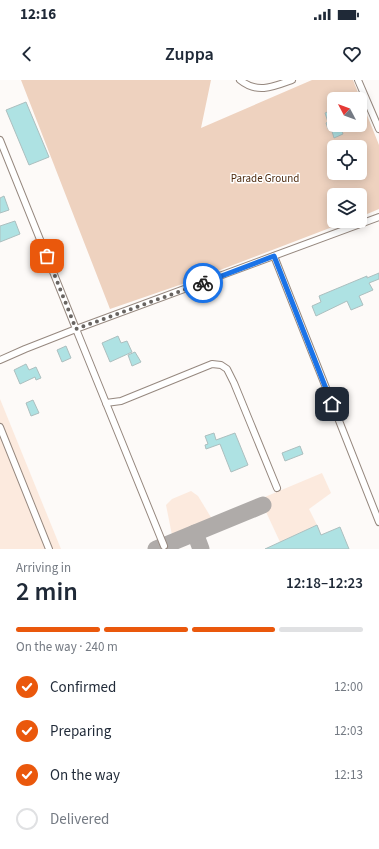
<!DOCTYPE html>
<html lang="en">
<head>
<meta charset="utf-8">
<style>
  :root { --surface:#fff; --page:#f2f2f3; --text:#1f2937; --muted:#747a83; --line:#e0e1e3; --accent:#ea580c }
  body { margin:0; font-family:"Source Sans 3",sans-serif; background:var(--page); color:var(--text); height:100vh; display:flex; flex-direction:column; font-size:15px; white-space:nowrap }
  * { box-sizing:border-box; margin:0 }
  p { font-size:13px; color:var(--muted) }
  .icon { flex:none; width:22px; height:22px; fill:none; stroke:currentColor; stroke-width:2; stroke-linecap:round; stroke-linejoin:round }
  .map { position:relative; height:469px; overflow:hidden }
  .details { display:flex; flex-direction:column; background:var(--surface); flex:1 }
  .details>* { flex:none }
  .needle { width:26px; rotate:311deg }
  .controls { position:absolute; left:327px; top:12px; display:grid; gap:8px }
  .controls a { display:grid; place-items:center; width:40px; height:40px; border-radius:6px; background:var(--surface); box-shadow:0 2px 10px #0003; font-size:20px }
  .pin { position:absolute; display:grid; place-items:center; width:34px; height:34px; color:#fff; margin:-17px; border-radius:8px; box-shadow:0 2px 6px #0006 }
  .courier { position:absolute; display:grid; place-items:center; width:40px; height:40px; margin:-20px; border:3px solid #1a73e8; border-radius:50%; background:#fff; color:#222; box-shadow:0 1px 5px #0007 }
  .summary em { font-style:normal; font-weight:600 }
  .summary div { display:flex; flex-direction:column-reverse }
  .summary { display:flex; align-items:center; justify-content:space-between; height:68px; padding:0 16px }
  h1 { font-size:26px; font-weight:600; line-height:30px }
  .bar { display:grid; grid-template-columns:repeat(4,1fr); gap:6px 4px; align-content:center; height:48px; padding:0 16px }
  .bar i { height:5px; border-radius:3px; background:var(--line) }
  .bar .selected { background:var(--accent) }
  .bar p { grid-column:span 4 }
  ol { padding:0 16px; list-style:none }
  li { display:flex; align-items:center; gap:12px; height:44px }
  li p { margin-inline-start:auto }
  li .icon { padding:4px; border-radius:50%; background:var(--accent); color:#fff; stroke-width:4 }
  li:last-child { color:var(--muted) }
  li i { width:22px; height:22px; border:2px solid var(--line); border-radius:50% }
  .status { display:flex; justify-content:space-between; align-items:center; height:28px; padding:0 20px; background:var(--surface); direction:ltr }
  .status svg { height:11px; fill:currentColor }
  header { display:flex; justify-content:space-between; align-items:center; height:52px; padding:0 16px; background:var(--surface); font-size:18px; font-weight:600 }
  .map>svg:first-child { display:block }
  .built { fill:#fceade }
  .green { fill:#eed2bf; fill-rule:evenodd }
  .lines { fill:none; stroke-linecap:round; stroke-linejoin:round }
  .taxiway { stroke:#afaba9; stroke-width:17 }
  .building { fill:#aee2e3; stroke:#acbfbf }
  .minor-casing { stroke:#96887f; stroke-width:8 }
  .minor { stroke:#fff; stroke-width:6 }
  .done { stroke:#686461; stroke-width:4; stroke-dasharray:0 7.2 }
  .route { stroke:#1a73e8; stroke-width:5 }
  .labels { text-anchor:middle; stroke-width:3; stroke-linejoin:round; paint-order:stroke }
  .park-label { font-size:11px; fill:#4d2a0d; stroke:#fff }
</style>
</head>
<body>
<div class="status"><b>12:16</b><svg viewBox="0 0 49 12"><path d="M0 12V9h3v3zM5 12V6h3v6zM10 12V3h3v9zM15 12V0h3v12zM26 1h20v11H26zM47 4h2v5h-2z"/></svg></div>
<header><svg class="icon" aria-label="back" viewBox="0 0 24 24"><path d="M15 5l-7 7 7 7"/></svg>Zuppa<svg class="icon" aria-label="heart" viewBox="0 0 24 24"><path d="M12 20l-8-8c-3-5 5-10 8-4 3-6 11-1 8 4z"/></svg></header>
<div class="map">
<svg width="379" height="469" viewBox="0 0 379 469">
  <rect width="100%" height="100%" fill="#fdfaf8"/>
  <g class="built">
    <path d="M0,319L61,469H0Z"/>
    <path d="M322,393L331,413L309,429L317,445L280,462L260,419Z"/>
    <path d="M191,411L198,416L212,439L172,455L166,425L172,419Z"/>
  </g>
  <path class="green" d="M21,0H211L201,48L312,0H353L379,65V129L360,137V115H334V141H348L194,200L110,229ZM334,19H360V45H334ZM334,67H360V93H334Z"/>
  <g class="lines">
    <g class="taxiway">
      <path d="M195,453L201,469"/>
      <path d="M156,469L263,425"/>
    </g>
  </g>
  <g class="building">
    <path d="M26,22L49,77L29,85L6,30Z"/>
    <path d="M334,29V45H339L343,54L334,58L331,48L328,49L326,43L328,42L325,33Z"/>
    <path d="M4,116L9,130L0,133V118Z"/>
    <path d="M15,141L20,154L0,162V146Z"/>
    <path d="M379,193V199L369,203L373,210L359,216L363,225L351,230L347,221L316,236L312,226L321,222L319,216L367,196V198Z"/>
    <path d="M118,256L121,263L127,261L132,272L110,282L102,263Z"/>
    <path d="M66,266L71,278L62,282L57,270Z"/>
    <path d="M135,272L141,282L132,286L128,275Z"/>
    <path d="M26,284L29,290L36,287L41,298L36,300L35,297L20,304L14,290Z"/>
    <path d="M33,320L39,333L31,336L26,323Z"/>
    <path d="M214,353L216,360L235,353L248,385L231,392L220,364L206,369L205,365L208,364L205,356Z"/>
    <path d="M300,366L303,374L285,381L282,373Z"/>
    <path d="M317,445L321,455L340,447L349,469H265Z"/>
  </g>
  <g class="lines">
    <defs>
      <g id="minor">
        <path d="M240,0C257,14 273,7 292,0"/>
        <path d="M358,0L379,49"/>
        <path d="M0,60L76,249L25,269L0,280"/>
        <path d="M274,176L379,442"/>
        <path d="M106,323L121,321L212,284L221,285L227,289L234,303L277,408"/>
        <path d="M0,347L49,469"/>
        <path d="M164,466L76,249L379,137"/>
      </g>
    </defs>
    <use href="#minor" class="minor-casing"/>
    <use href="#minor" class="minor"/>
  </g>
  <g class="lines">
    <path class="done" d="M47,176L76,249L203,203"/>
    <path class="route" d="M203,203L274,176L332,324"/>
  </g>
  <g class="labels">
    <g class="park-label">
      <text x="265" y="102">Parade Ground</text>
    </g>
  </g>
</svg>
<div class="controls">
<a><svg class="needle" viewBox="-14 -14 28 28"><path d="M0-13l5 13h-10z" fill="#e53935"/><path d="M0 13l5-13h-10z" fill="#747a83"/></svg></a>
<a><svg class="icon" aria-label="locate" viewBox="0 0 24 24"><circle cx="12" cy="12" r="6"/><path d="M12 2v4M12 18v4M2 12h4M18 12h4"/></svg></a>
<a><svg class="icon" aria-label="layers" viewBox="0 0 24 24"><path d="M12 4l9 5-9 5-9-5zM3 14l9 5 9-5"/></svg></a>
</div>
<div class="pin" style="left:47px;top:176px;background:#ea580c"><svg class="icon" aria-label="bag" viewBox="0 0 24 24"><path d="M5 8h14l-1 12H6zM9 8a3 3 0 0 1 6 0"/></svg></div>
<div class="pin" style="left:332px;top:324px;background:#1f2937"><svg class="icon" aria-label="home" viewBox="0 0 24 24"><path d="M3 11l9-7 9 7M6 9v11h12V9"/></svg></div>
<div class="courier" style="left:203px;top:203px"><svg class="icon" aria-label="bike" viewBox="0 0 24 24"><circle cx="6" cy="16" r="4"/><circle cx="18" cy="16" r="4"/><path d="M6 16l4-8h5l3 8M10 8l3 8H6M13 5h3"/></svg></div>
</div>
<section class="details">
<div class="summary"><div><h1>2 min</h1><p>Arriving in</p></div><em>12:18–12:23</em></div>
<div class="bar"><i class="selected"></i><i class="selected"></i><i class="selected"></i><i></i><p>On the way · 240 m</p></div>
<ol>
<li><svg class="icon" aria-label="check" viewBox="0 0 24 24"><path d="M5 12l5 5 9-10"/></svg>Confirmed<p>12:00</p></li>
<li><svg class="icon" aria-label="check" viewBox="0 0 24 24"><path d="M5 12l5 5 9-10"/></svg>Preparing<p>12:03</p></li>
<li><svg class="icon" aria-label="check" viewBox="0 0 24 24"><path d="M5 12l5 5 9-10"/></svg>On the way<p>12:13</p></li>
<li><i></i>Delivered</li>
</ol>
</section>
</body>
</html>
